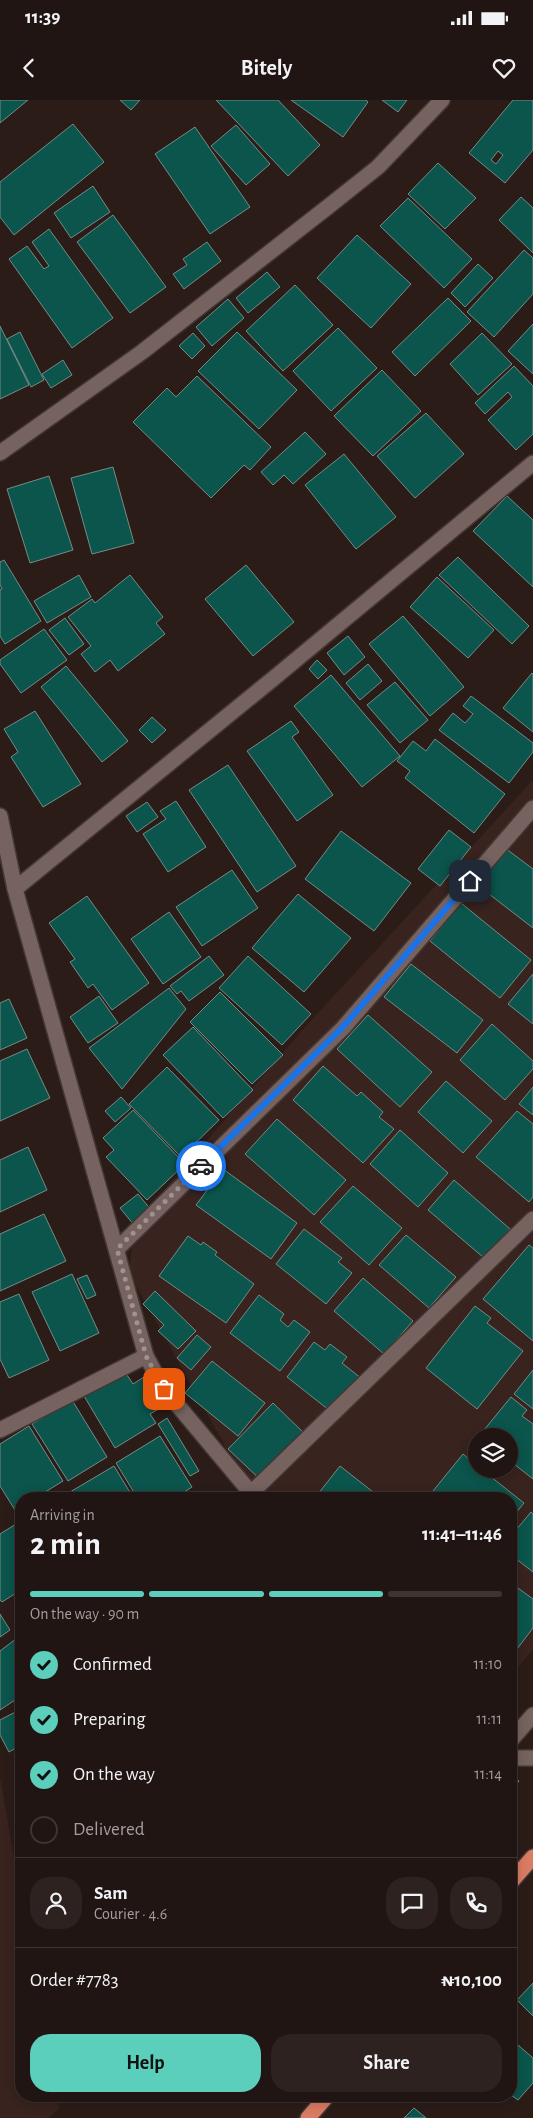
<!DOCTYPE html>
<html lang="en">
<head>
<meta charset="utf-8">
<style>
  :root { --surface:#201512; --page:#2d2220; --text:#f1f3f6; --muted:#a29f9f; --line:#3d3432; --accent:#5bcebc }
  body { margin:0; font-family:"Alegreya Sans",sans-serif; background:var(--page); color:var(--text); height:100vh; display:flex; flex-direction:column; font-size:19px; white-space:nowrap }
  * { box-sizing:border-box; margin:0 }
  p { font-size:16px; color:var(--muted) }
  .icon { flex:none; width:28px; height:28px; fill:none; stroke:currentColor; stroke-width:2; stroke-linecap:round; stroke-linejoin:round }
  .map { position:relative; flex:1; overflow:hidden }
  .sheet { position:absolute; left:15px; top:1392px; width:502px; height:610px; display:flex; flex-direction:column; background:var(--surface); border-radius:20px; box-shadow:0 2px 12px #0003,0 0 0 1px var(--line) }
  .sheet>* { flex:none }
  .controls { position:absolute; left:468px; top:1328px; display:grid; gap:10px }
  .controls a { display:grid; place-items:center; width:50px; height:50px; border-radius:50%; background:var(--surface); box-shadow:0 2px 12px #0003,0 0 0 1px var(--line); font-size:25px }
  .pin { position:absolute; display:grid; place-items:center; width:42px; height:42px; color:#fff; margin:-21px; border-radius:10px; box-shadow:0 2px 8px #0006 }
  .courier { position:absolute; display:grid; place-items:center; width:50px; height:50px; margin:-25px; border:4px solid #1a73e8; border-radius:50%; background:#fff; color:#222; box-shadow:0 1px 6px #0007 }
  .head em { font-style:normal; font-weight:600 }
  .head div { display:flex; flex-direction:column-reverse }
  .head { display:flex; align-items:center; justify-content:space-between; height:85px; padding:0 15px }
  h1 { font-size:32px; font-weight:600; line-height:38px }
  .bar { display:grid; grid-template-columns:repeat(4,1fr); gap:8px 5px; align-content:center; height:60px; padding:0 15px }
  .bar i { height:6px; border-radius:4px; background:var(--line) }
  .bar .active { background:var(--accent) }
  .bar p { grid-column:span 4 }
  .line { display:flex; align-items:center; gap:12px; padding:0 15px; border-top:1px solid var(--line) }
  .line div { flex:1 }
  .round { display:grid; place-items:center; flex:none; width:52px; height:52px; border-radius:20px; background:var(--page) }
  ol { padding:0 15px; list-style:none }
  li { display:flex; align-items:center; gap:15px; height:55px }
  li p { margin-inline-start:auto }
  li .icon { padding:5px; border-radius:50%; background:var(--accent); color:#111; stroke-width:4 }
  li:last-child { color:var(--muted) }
  li i { width:28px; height:28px; border:2px solid var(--line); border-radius:50% }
  .primary-button { display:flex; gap:10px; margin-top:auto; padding:10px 15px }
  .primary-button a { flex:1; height:58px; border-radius:20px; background:var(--accent); color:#111; font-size:20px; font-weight:600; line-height:58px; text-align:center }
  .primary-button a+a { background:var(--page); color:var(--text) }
  .status { display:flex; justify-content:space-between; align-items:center; height:35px; padding:0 25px; background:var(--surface); direction:ltr }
  .status svg { height:14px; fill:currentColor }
  header { display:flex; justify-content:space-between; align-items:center; height:65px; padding:0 15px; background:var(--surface); font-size:22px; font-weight:600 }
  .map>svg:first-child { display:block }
  .built { fill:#38231e; fill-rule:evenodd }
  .building { fill:#0b554c; stroke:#758b86; fill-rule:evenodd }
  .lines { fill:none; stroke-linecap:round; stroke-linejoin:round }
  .street-casing { stroke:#433735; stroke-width:18 }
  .highway-casing { stroke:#433735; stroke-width:18 }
  .street { stroke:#76635f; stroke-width:15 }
  .highway { stroke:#da7b63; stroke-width:15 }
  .done { stroke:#9f928f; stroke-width:5; stroke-dasharray:0 9 }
  .route { stroke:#1a73e8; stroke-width:6 }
</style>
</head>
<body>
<div class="status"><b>11:39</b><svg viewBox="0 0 49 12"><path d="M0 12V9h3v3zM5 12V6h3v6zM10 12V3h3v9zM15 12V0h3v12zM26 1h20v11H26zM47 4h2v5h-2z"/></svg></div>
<header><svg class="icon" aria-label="back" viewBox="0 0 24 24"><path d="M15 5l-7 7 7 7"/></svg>Bitely<svg class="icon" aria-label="heart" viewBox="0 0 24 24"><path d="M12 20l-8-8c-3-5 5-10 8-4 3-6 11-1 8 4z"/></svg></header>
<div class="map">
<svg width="533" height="2018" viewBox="0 0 533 2018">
  <rect width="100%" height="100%" fill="#2b1c18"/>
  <g class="built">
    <path d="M533,680V1550L511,1575V1399H258L251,1393L129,1173L135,1123L306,926ZM476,1336H509V1369H476Z"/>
    <path d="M0,1677L21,1798V1996H56L59,2009L48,2018H0Z"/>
  </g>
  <g class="building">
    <path d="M0,0H28L0,23Z"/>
    <path d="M120,0H140L131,10Z"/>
    <path d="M216,0H278L320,45L288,76Z"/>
    <path d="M291,0H366L368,2L343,37Z"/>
    <path d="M382,0H407L398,12Z"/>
    <path d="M513,0H533V50L505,83L469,53ZM498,51L503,55L496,64L491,60Z"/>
    <path d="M73,24L104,62L14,135L0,117V82Z"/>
    <path d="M236,25L270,64L246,85L211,46Z"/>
    <path d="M195,27L250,107L210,134L155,54Z"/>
    <path d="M438,63L476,98L445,129L408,94Z"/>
    <path d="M93,86L110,112L71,138L54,113Z"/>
    <path d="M521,97L533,108V153L499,120Z"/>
    <path d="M408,98L472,159L444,188L380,126Z"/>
    <path d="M113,115L166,187L130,213L77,142Z"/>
    <path d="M49,129L113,218L72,248L9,159L27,146L44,169L49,166L32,142Z"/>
    <path d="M357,135L411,184L371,228L317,178Z"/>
    <path d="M207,142L221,161L184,189L173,174L187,165L183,159Z"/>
    <path d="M524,150L533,158V194L494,237L467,212Z"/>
    <path d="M478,164L493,178L465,207L451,193Z"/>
    <path d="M267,172L280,187L248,213L236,198Z"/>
    <path d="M295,185L333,225L283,271L246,231Z"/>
    <path d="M448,198L471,221L415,276L392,252Z"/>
    <path d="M228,199L244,218L212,246L196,227Z"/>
    <path d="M533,224V274L508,251Z"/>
    <path d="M0,226L29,285L0,299Z"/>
    <path d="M338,228L377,268L331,311L293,271Z"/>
    <path d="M20,232L44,280L31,287L7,239Z"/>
    <path d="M237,232L297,290L259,329L198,271Z"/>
    <path d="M193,233L205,246L192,259L179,246Z"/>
    <path d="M482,233L512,264L478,295L450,264Z"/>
    <path d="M63,260L72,275L51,288L42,274Z"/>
    <path d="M514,266L533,286V334L516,350L488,320L512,297L508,292L485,314L475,303Z"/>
    <path d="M382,270L421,311L373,356L334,316Z"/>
    <path d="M197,276L271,347L250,370L244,365L211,398L133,322L167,288L176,297Z"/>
    <path d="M426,313L464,354L415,398L377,356Z"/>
    <path d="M305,332L326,354L293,384L284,375L273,385L261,372Z"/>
    <path d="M344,354L396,417L356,449L305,385Z"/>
    <path d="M113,367L134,443L92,454L71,378Z"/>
    <path d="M49,376L73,450L30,463L7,389Z"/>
    <path d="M507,396L533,420V487L473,431Z"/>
    <path d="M458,457L529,526L512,544L439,475Z"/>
    <path d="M4,460L41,521L5,544L0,536V490L2,489L0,485V462Z"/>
    <path d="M246,465L294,522L253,556L205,499Z"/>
    <path d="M79,475L91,497L47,523L34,501Z"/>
    <path d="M130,475L163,517L156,523L165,534L118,571L110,560L95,572L81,554L91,546L68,517L92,499L95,503Z"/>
    <path d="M437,477L494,530L468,558L410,507Z"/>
    <path d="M403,516L464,587L430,616L369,544Z"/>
    <path d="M65,518L84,544L69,555L49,530Z"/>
    <path d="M44,529L67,560L21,593L0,564V560Z"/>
    <path d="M348,536L365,557L344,575L327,553Z"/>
    <path d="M317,560L327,570L318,579L309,569Z"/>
    <path d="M368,564L382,581L360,600L346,583Z"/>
    <path d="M66,566L128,641L102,662L41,587Z"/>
    <path d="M532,573L533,574V632L503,608Z"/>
    <path d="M331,575L400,656L362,687L294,606Z"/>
    <path d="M395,582L428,620L400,643L367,605Z"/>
    <path d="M471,596L533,643V652L509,683L439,630L453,613L465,623L473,614L463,606Z"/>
    <path d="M35,611L81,684L43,707L11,657L18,652L4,629Z"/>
    <path d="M152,617L166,630L152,643L139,630Z"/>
    <path d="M291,621L299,632L292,637L333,695L297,721L247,651Z"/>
    <path d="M435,639L505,694L474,733L405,678L410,671L397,661L413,641L426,651Z"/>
    <path d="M228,665L296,766L257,792L189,690Z"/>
    <path d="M176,701L206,747L168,772L143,734L166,719L160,711Z"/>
    <path d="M147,702L158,717L137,732L126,716Z"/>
    <path d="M449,730L471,747L440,786L418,769Z"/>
    <path d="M341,731L411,783L374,831L305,779Z"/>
    <path d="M505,748L533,769V828L476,784Z"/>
    <path d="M232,770L258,808L202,846L176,807Z"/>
    <path d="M298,794L351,838L304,892L252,848Z"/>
    <path d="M87,796L149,883L112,910L93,884L88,888L70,862L75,859L49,823Z"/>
    <path d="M461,803L531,860L500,898L430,841Z"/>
    <path d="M169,812L201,857L163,884L131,839Z"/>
    <path d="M209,856L224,875L189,901L181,891L177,894L170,886Z"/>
    <path d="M248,856L311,914L282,945L219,888Z"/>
    <path d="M411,864L483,920L457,953L384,897Z"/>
    <path d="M533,874V924L508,904Z"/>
    <path d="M169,888L186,909L122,989L89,948Z"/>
    <path d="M220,892L283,955L252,984L190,922Z"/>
    <path d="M99,896L118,923L88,943L70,917Z"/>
    <path d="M9,899L27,938L0,950V903Z"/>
    <path d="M368,915L432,972L400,1007L337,949Z"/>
    <path d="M492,924L533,961V969L505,1000L460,960Z"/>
    <path d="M193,927L253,990L223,1018L163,955Z"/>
    <path d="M27,949L50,998L0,1021V961Z"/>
    <path d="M323,966L357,996L361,992L383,1012L379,1017L394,1029L363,1063L293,1000Z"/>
    <path d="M167,967L219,1020L181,1057L129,1004Z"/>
    <path d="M446,981L492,1021L463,1053L418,1012Z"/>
    <path d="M533,987V1015L519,1004Z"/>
    <path d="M121,997L131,1008L115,1022L105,1011Z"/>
    <path d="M133,1010L185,1064L147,1100L106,1057L114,1050L103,1038Z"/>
    <path d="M517,1011L533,1024V1097L529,1102L476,1057Z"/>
    <path d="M277,1019L346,1080L314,1115L245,1054Z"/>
    <path d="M400,1030L448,1073L418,1107L370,1064Z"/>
    <path d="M28,1047L47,1090L0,1112V1060Z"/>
    <path d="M223,1069L297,1123L271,1159L196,1105Z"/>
    <path d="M454,1080L510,1129L484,1158L428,1110Z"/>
    <path d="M353,1086L402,1128L369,1165L320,1122Z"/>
    <path d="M138,1094L152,1111L134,1125L120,1108Z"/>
    <path d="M44,1114L66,1161L0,1191V1134Z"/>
    <path d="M304,1129L342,1158L338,1162L352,1173L326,1204L276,1164Z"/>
    <path d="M406,1135L456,1177L429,1208L379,1165Z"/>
    <path d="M188,1136L201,1145L203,1142L217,1152L215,1155L254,1184L226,1223L159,1176Z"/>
    <path d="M529,1145L533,1148V1241L483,1199Z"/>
    <path d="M72,1174L99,1233L60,1251L32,1192Z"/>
    <path d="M87,1175L96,1195L87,1199L77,1179Z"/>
    <path d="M363,1178L413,1221L384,1254L334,1211Z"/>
    <path d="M155,1191L196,1231L178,1249L158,1231L164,1225L143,1204Z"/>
    <path d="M19,1194L49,1260L9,1278L0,1259V1202Z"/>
    <path d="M259,1195L284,1214L280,1220L288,1227L294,1220L310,1232L280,1271L230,1233Z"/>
    <path d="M475,1206L491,1218L487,1223L523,1251L477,1309L426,1268Z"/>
    <path d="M197,1235L211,1247L191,1270L177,1258Z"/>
    <path d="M314,1242L325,1250L330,1244L347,1257L342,1263L362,1279L334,1314L287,1277Z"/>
    <path d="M212,1261L265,1303L238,1336L185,1293Z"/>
    <path d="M533,1270V1309L514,1294Z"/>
    <path d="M125,1272L133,1284L144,1277L162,1307L150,1314L156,1323L115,1348L84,1296Z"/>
    <path d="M511,1297L527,1310L522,1316L533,1324V1379L509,1360V1336H479Z"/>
    <path d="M72,1300L107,1357L68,1381L32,1324Z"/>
    <path d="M273,1303L310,1339L265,1384L228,1349Z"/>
    <path d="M167,1318L199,1371L190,1376L158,1324Z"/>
    <path d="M29,1326L63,1381L34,1399H21V1406L15,1410L0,1386V1344Z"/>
    <path d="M160,1336L192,1387L173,1399H138L116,1363Z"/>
    <path d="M463,1354L476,1365V1369H481L524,1403L511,1419V1399H443L433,1391Z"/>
    <path d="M114,1366L134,1399H74L70,1392Z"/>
    <path d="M340,1366L382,1399H314Z"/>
    <path d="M531,1412L533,1414V1472L511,1455V1436Z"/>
    <path d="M16,1424L21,1432V1490L2,1502L0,1500V1434Z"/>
    <path d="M511,1483L533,1499V1528L517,1549L511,1545Z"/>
    <path d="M0,1514L10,1530L0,1537Z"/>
    <path d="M21,1535V1596L0,1610V1551Z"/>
    <path d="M21,1609V1645L9,1652L0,1635V1620Z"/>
    <path d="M511,1675L519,1681L511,1691Z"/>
    <path d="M533,1883V1916L517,1900Z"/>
    <path d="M511,1939L533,1958V1983L518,2000L511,1995Z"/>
    <path d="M414,2008L426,2018H404Z"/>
  </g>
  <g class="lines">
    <defs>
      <g id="street">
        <path d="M0,353L142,252L329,106L378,67L442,0"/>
        <path d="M0,716L15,789L146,1256L164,1289L256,1399"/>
        <path d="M15,789L274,578L533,363"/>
        <path d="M117,1149L343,928L533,708"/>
        <path d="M0,1330L146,1256"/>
        <path d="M251,1393L533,1119"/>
        <path d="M511,1640L533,1615"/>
        <path d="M511,1658H533"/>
      </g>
      <g id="highway">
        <path d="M511,1782L533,1757"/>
        <path d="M308,2018L327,1996"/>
      </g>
    </defs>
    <use href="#street" class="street-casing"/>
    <use href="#highway" class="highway-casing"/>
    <use href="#street" class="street"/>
    <use href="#highway" class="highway"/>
  </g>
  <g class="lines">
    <path class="done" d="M164,1289L146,1256L117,1149L201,1066"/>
    <path class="route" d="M201,1066L342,928L470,781"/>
  </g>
</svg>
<div class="controls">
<a><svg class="icon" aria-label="layers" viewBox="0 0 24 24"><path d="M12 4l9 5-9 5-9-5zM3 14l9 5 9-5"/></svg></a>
</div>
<div class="pin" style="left:164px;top:1289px;background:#ea580c"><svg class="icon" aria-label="bag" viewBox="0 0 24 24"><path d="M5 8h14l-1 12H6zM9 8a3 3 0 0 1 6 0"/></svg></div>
<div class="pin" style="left:470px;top:781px;background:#1f2937"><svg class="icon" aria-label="home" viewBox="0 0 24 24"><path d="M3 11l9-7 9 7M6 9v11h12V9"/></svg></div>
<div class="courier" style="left:201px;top:1066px"><svg class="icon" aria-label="car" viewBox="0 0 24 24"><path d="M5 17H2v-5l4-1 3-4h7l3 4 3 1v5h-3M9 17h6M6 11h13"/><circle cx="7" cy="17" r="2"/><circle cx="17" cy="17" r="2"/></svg></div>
<section class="sheet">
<div class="head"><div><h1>2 min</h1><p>Arriving in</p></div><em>11:41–11:46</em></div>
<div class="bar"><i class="active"></i><i class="active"></i><i class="active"></i><i></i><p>On the way · 90 m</p></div>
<ol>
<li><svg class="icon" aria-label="check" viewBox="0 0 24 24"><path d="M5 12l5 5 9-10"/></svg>Confirmed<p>11:10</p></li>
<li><svg class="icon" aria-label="check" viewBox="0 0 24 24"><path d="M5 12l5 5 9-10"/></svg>Preparing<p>11:11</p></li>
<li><svg class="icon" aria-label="check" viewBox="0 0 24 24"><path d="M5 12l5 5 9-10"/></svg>On the way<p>11:14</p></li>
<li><i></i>Delivered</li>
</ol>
<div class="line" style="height:90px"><a class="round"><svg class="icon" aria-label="person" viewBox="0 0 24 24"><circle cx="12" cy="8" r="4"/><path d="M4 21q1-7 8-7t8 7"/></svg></a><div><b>Sam</b><p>Courier · 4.6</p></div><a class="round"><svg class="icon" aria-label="chat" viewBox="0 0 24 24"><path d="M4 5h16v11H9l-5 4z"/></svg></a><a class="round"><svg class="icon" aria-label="phone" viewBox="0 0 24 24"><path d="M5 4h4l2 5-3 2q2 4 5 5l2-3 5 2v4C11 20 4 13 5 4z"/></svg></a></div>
<div class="line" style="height:65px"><div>Order #7783</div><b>₦10,100</b></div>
<div class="primary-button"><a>Help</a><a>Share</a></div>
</section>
</div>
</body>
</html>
